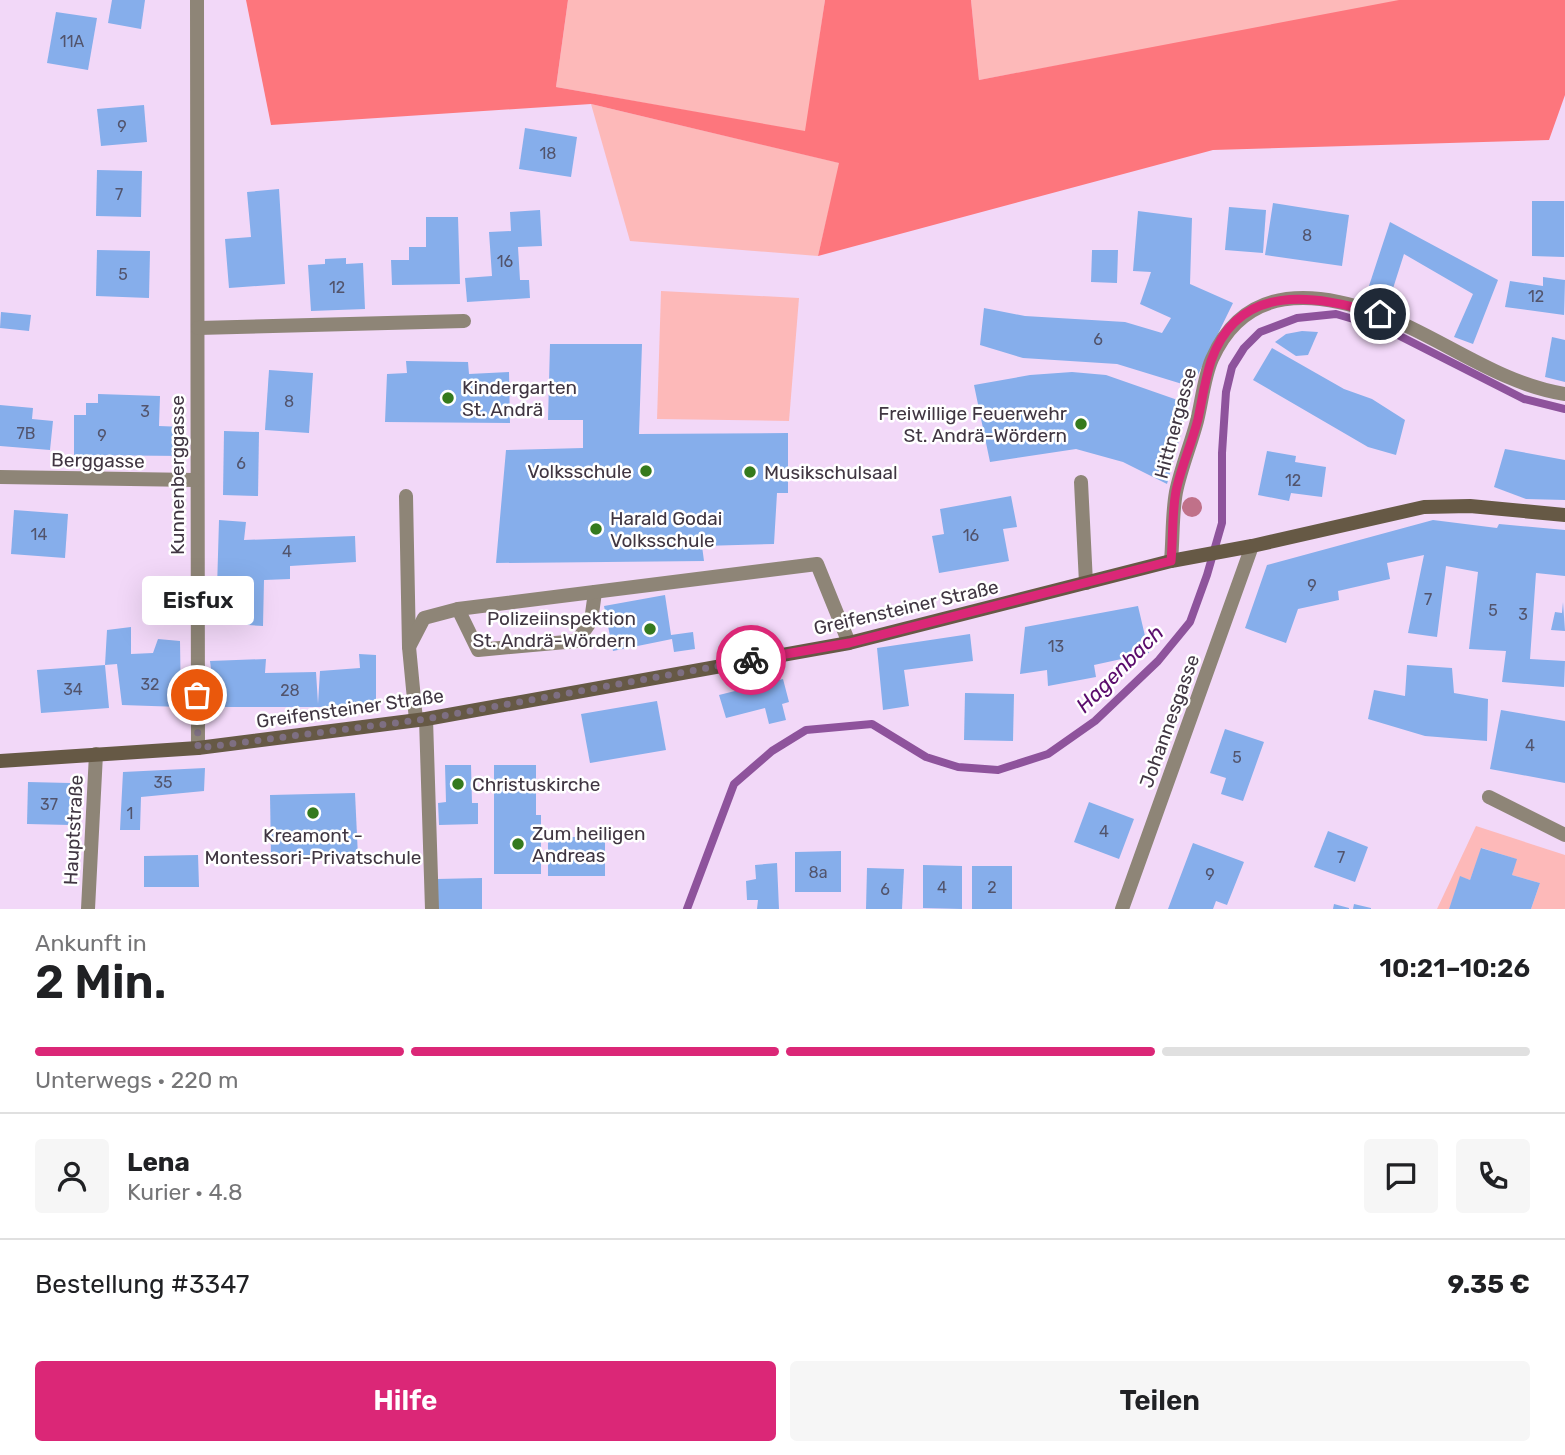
<!DOCTYPE html>
<html lang="de">
<head>
<meta charset="utf-8">
<style>
  :root { --surface:#fff; --page:#f6f6f6; --text:#202124; --muted:#757577; --line:#e0e0e0; --accent:#db2777 }
  body { margin:0; font-family:Rubik,sans-serif; background:var(--page); color:var(--text); height:100vh; display:flex; flex-direction:column; font-size:26px; white-space:nowrap }
  * { box-sizing:border-box; margin:0 }
  p { font-size:23px; color:var(--muted) }
  .icon { flex:none; width:38px; height:38px; fill:none; stroke:currentColor; stroke-width:2; stroke-linecap:round; stroke-linejoin:round }
  .map { position:relative; height:909px; overflow:hidden }
  .drawer { display:flex; flex-direction:column; background:var(--surface); flex:1 }
  .drawer>* { flex:none }
  .pin { position:absolute; display:grid; place-items:center; width:60px; height:60px; color:#fff; margin:-30px; border:4px solid #fff; border-radius:50%; box-shadow:0 2px 7px #0007 }
  .courier { position:absolute; display:grid; place-items:center; width:70px; height:70px; margin:-35px; border:5px solid #db2777; border-radius:50%; background:#fff; color:#222; box-shadow:0 2px 9px #0007 }
  .bubble { position:absolute; height:49px; border-radius:7px; background:var(--surface); box-shadow:0 7px 28px #0002; font-size:23px; font-weight:600; line-height:49px; text-align:center }
  .head em { font-style:normal; font-weight:600 }
  .head div { display:flex; flex-direction:column-reverse }
  .head { display:flex; align-items:center; justify-content:space-between; height:119px; padding:0 35px }
  h1 { font-size:46px; font-weight:600; line-height:52px }
  .bar { display:grid; grid-template-columns:repeat(4,1fr); gap:10px 7px; align-content:center; height:84px; padding:0 35px }
  .bar i { height:9px; border-radius:5px; background:var(--line) }
  .bar .selected { background:var(--accent) }
  .bar p { grid-column:span 4 }
  .line { display:flex; align-items:center; gap:18px; padding:0 35px; border-top:2px solid var(--line) }
  .line div { flex:1 }
  .round { display:grid; place-items:center; flex:none; width:74px; height:74px; border-radius:7px; background:var(--page) }
  .primary-button { display:flex; gap:14px; margin-top:auto; padding:14px 35px }
  .primary-button a { flex:1; height:80px; border-radius:7px; background:var(--accent); color:#fff; font-size:28px; font-weight:600; line-height:80px; text-align:center }
  .primary-button a+a { background:var(--page); color:var(--text) }
  .map>svg:first-child { display:block }
  .green { fill:#fdb9b9 }
  .forest { fill:#fd767d }
  .lines { fill:none; stroke-linecap:round; stroke-linejoin:round }
  .stream { stroke:#8e539c; stroke-width:8 }
  .building { fill:#86aeeb }
  .lane { stroke:#8e8577; stroke-width:14 }
  .street { stroke:#8e8577; stroke-width:14 }
  .secondary { stroke:#665945; stroke-width:14 }
  .tree { fill:#c07189 }
  .done { stroke:#7e6f82; stroke-width:7; stroke-dasharray:0 12.6 }
  .route { stroke:#db2777; stroke-width:9 }
  .poi-dot { fill:#357a1d; stroke:#fff; stroke-width:2.5 }
  .labels { text-anchor:middle; stroke-width:5; stroke-linejoin:round; paint-order:stroke }
  .number-label { font-size:16px; fill:#52546c }
  .poi-label { font-size:19px; fill:#403642; stroke:#fff; text-anchor:start }
  .street-label { font-size:19px; fill:#403642; stroke:#fff }
  .water-label { font-size:21px; font-style:italic; fill:#5a0c6c; stroke:#fff }
</style>
</head>
<body>
<div class="map">
<svg width="1565" height="909" viewBox="0 0 1565 909">
  <rect width="100%" height="100%" fill="#f2d8f8"/>
  <g class="green">
    <path d="M568,0H825L806,132L556,87Z"/>
    <path d="M971,0H1399L1400,2L979,80Z"/>
    <path d="M591,104L840,163L818,256L630,241Z"/>
    <path d="M661,291L799,298L789,421L657,419Z"/>
    <path d="M1476,826L1565,855V909H1531L1540,883L1512,875L1516,859L1482,848L1470,880L1461,877L1449,909H1437Z"/>
  </g>
  <path class="forest" d="M246,0H568L556,87L805,131L825,0H971L979,80L1399,0H1565V95L1549,140L1213,150L818,256L839,163L591,104L271,125Z"/>
  <g class="lines">
    <path class="stream" d="M687,909L734,784L772,751L806,730L872,724L926,757L958,767L998,770L1048,754L1095,721L1158,661L1190,622L1207,575L1222,523V453L1226,392L1232,367L1244,348L1260,332L1297,318L1336,314L1384,328L1524,399L1565,409"/>
  </g>
  <g class="building">
    <path d="M112,0H145L141,29L108,23Z"/>
    <path d="M56,12L97,18L88,70L47,63Z"/>
    <path d="M144,105L147,142L101,146L97,109Z"/>
    <path d="M525,128L577,137L571,177L519,169Z"/>
    <path d="M97,170L142,171L141,217L96,216Z"/>
    <path d="M279,189L285,284L229,288L225,239L251,237L247,192Z"/>
    <path d="M1532,201H1564V257L1532,256Z"/>
    <path d="M1273,203L1349,215L1342,266L1265,255Z"/>
    <path d="M1229,207L1266,210L1263,253L1225,250Z"/>
    <path d="M540,210L542,246L518,247L520,280H529L530,298L467,302L465,278L492,276L489,232L511,231L510,212Z"/>
    <path d="M1138,211L1192,218L1190,284L1233,303L1192,387L1117,364L1023,358L980,345L984,308L1025,316L1125,322L1162,333L1171,318L1140,304L1151,272L1133,271Z"/>
    <path d="M426,217H458L460,284L392,285L391,260H409V247H426Z"/>
    <path d="M1390,222L1498,280L1473,344L1454,337L1473,294L1404,254L1388,304L1366,295Z"/>
    <path d="M97,250L150,251L149,298L96,296Z"/>
    <path d="M1092,250H1118L1117,283L1091,282Z"/>
    <path d="M346,258V264L363,263L365,309L311,311L308,265L325,264V259Z"/>
    <path d="M1543,277L1565,280L1564,315L1505,307L1510,281L1543,286Z"/>
    <path d="M1,312L31,315L29,331L0,328Z"/>
    <path d="M1302,331L1318,332L1308,355L1296,356L1275,342L1286,334Z"/>
    <path d="M1552,337L1565,340V382L1545,377Z"/>
    <path d="M550,344H642L639,434L788,433V493H777L774,544L702,546L704,561L496,563L506,450L583,448V420H548Z"/>
    <path d="M1272,348L1344,389L1372,399L1405,420L1396,455L1368,447L1253,380Z"/>
    <path d="M406,361L468,362L469,374L509,372L510,423L385,422L387,374L407,373Z"/>
    <path d="M269,370L313,373L309,433L265,430Z"/>
    <path d="M1072,372L1106,375L1189,404L1167,484L1123,462L1076,449L990,462L974,385L1030,375Z"/>
    <path d="M98,394L160,396L159,426L184,427V456L74,455V415H86V403H98Z"/>
    <path d="M0,405L33,408L32,419L53,421L50,450L0,446Z"/>
    <path d="M224,431L259,432L258,496L223,495Z"/>
    <path d="M1505,449L1565,460V500L1526,499L1494,487Z"/>
    <path d="M1267,451L1296,456L1295,462L1326,467L1322,497L1291,493L1289,501L1258,495Z"/>
    <path d="M1011,496L1017,527L1003,529L1009,561L939,573L932,536L944,534L940,509Z"/>
    <path d="M14,510L68,514L65,558L11,554Z"/>
    <path d="M219,520L246,522L244,540L355,536L356,562L290,566V579L264,580L263,626L216,623Z"/>
    <path d="M1433,520L1497,528L1499,524L1565,530V576L1536,573L1530,659L1565,661L1564,687L1502,682L1506,651L1469,649L1478,572L1446,566L1437,637L1408,633L1424,555L1387,563L1390,579L1338,591L1339,600L1298,609L1286,643L1245,628L1267,565Z"/>
    <path d="M665,595L671,635L693,632L695,649L674,652L672,639L613,651L604,606Z"/>
    <path d="M1563,602L1565,631L1551,630L1555,612L1562,613Z"/>
    <path d="M1138,606L1149,653L1094,665L1096,677L1048,686L1047,670L1020,674L1025,627Z"/>
    <path d="M131,627V654L153,653L158,639L180,641L181,707L122,705L117,664L105,665L107,630Z"/>
    <path d="M970,634L973,661L904,670L909,706L883,710L877,648Z"/>
    <path d="M359,654L376,655V707H216L210,661L266,659L265,673L316,672L318,704L320,671L360,668Z"/>
    <path d="M105,665L109,708L41,713L37,670Z"/>
    <path d="M1407,665L1452,668L1454,693L1488,699L1487,741L1425,736L1368,719L1374,690L1405,696Z"/>
    <path d="M783,679L789,702L782,704L786,720L769,724L765,708L726,718L719,695Z"/>
    <path d="M965,693L1014,694L1013,741L964,740Z"/>
    <path d="M657,701L666,750L590,763L581,714Z"/>
    <path d="M1501,710L1565,721V783L1490,769Z"/>
    <path d="M1225,729L1264,742L1243,801L1221,794L1226,778L1210,773Z"/>
    <path d="M445,765H471L472,803H478V824L439,825L438,803L446,802Z"/>
    <path d="M494,765H536V815H541V874H494Z"/>
    <path d="M205,768L204,791L141,797L140,830H120L123,772Z"/>
    <path d="M28,782L70,783V825L27,824Z"/>
    <path d="M355,793L358,857L271,855L270,795Z"/>
    <path d="M1089,802L1134,819L1119,859L1074,842Z"/>
    <path d="M1328,831L1368,847L1355,882L1314,867Z"/>
    <rect x="548" y="837" width="57" height="39"/>
    <path d="M1193,843L1244,862L1227,905L1216,901L1213,909H1168Z"/>
    <path d="M1481,848L1517,859L1512,875L1540,883L1531,909H1449L1460,876L1470,880Z"/>
    <path d="M841,851V892H795V852Z"/>
    <path d="M198,855L199,887H144V856Z"/>
    <path d="M777,863L779,909H757L758,900H747L746,881L756,879L755,865Z"/>
    <path d="M923,865L962,866V909L923,908Z"/>
    <rect x="972" y="866" width="40" height="43"/>
    <path d="M867,868L904,869L902,909H866Z"/>
    <path d="M482,878V909H437V879Z"/>
    <path d="M1334,904L1349,908V909H1333Z"/>
    <path d="M1354,904L1371,908V909H1353Z"/>
  </g>
  <g class="lines">
    <g class="lane">
      <path d="M1081,482L1086,583"/>
      <path d="M406,496L409,647L416,720"/>
      <path d="M458,609L478,650L577,641L591,621L595,592"/>
      <path d="M409,647L424,618L458,609L817,564L849,643"/>
      <path d="M426,719L432,909"/>
      <path d="M1489,797L1565,835"/>
    </g>
    <g class="street">
      <path d="M197,0L198,748"/>
      <path d="M198,328L464,321"/>
      <path d="M0,477L195,480"/>
      <path d="M1171,561C1173,538 1172,514 1176,492C1181,468 1191,444 1197,421C1202,401 1204,377 1212,359C1245,284 1315,290 1380,314C1442,338 1499,384 1565,394"/>
      <path d="M88,909L96,754"/>
      <path d="M1122,909L1252,546"/>
    </g>
    <path class="secondary" d="M0,761L198,748L426,719L849,643L1171,561L1252,546L1424,507L1470,506L1565,515"/>
  </g>
  <circle class="tree" cx="1192" cy="507" r="10"/>
  <g class="lines">
    <path class="done" d="M197,695L198,748L426,719L751,660"/>
    <path class="route" d="M751,660L849,643L1171,561C1173,538 1172,513 1176,491C1181,467 1192,443 1198,419C1202,400 1205,380 1211,361C1239,281 1315,295 1380,314"/>
  </g>
  <g class="poi-dot">
    <circle cx="448" cy="398" r="7"/>
    <circle cx="1081" cy="424" r="7"/>
    <circle cx="646" cy="471" r="7"/>
    <circle cx="750" cy="472" r="7"/>
    <circle cx="596" cy="529" r="7"/>
    <circle cx="650" cy="629" r="7"/>
    <circle cx="458" cy="784" r="7"/>
    <circle cx="313" cy="813" r="7"/>
    <circle cx="518" cy="844" r="7"/>
  </g>
  <g class="labels">
    <g class="number-label">
      <text x="72" y="47">11A</text>
      <text x="122" y="132">9</text>
      <text x="548" y="159">18</text>
      <text x="119" y="200">7</text>
      <text x="1307" y="241">8</text>
      <text x="505" y="267">16</text>
      <text x="123" y="280">5</text>
      <text x="337" y="293">12</text>
      <text x="1536" y="302">12</text>
      <text x="1098" y="345">6</text>
      <text x="289" y="407">8</text>
      <text x="145" y="417">3</text>
      <text x="26" y="439">7B</text>
      <text x="102" y="441">9</text>
      <text x="241" y="469">6</text>
      <text x="1293" y="486">12</text>
      <text x="39" y="540">14</text>
      <text x="971" y="541">16</text>
      <text x="287" y="557">4</text>
      <text x="1312" y="591">9</text>
      <text x="1428" y="605">7</text>
      <text x="1493" y="616">5</text>
      <text x="1523" y="620">3</text>
      <text x="1056" y="652">13</text>
      <text x="150" y="690">32</text>
      <text x="73" y="695">34</text>
      <text x="290" y="696">28</text>
      <text x="1530" y="751">4</text>
      <text x="1237" y="763">5</text>
      <text x="163" y="788">35</text>
      <text x="49" y="810">37</text>
      <text x="130" y="819">1</text>
      <text x="1104" y="837">4</text>
      <text x="1341" y="863">7</text>
      <text x="818" y="878">8a</text>
      <text x="1210" y="880">9</text>
      <text x="942" y="893">4</text>
      <text x="992" y="893">2</text>
      <text x="885" y="895">6</text>
    </g>
    <g class="poi-label">
      <text x="462" y="394">Kindergarten<tspan x="462" dy="22">St. Andrä</tspan></text>
      <text x="1067" y="420" text-anchor="end">Freiwillige Feuerwehr<tspan x="1067" dy="22">St. Andrä-Wördern</tspan></text>
      <text x="632" y="478" text-anchor="end">Volksschule</text>
      <text x="764" y="479">Musikschulsaal</text>
      <text x="610" y="525">Harald Godai<tspan x="610" dy="22">Volksschule</tspan></text>
      <text x="636" y="625" text-anchor="end">Polizeiinspektion<tspan x="636" dy="22">St. Andrä-Wördern</tspan></text>
      <text x="472" y="791">Christuskirche</text>
      <text x="532" y="840">Zum heiligen<tspan x="532" dy="22">Andreas</tspan></text>
      <text x="313" y="842" text-anchor="middle">Kreamont -<tspan x="313" dy="22">Montessori-Privatschule</tspan></text>
    </g>
    <g class="street-label">
      <text transform="translate(1175 423) rotate(-75)" y="7">Hittnergasse</text>
      <text transform="translate(98 460) rotate(1)" y="7">Berggasse</text>
      <text transform="translate(177 475) rotate(-90)" y="7">Kunnenberggasse</text>
      <text transform="translate(906 607) rotate(-13)" y="7">Greifensteiner Straße</text>
      <text transform="translate(350 708) rotate(-8)" y="7">Greifensteiner Straße</text>
      <text transform="translate(1169 721) rotate(-70)" y="7">Johannesgasse</text>
      <text transform="translate(73 830) rotate(-87)" y="7">Hauptstraße</text>
    </g>
    <g class="water-label">
      <text transform="translate(1120 669) rotate(-45)" y="7">Hagenbach</text>
    </g>
  </g>
</svg>
<div class="pin" style="left:197px;top:695px;background:#ea580c"><svg class="icon" aria-label="bag" viewBox="0 0 24 24"><path d="M5 8h14l-1 12H6zM9 8a3 3 0 0 1 6 0"/></svg></div>
<div class="pin" style="left:1380px;top:314px;background:#1f2937"><svg class="icon" aria-label="home" viewBox="0 0 24 24"><path d="M3 11l9-7 9 7M6 9v11h12V9"/></svg></div>
<div class="courier" style="left:751px;top:660px"><svg class="icon" aria-label="bike" viewBox="0 0 24 24"><circle cx="6" cy="16" r="4"/><circle cx="18" cy="16" r="4"/><path d="M6 16l4-8h5l3 8M10 8l3 8H6M13 5h3"/></svg></div>
<div class="bubble" style="left:142px;top:576px;width:112px">Eisfux</div>
</div>
<section class="drawer">
<div class="head"><div><h1>2 Min.</h1><p>Ankunft in</p></div><em>10:21–10:26</em></div>
<div class="bar"><i class="selected"></i><i class="selected"></i><i class="selected"></i><i></i><p>Unterwegs · 220 m</p></div>
<div class="line" style="height:126px"><a class="round"><svg class="icon" aria-label="person" viewBox="0 0 24 24"><circle cx="12" cy="8" r="4"/><path d="M4 21q1-7 8-7t8 7"/></svg></a><div><b>Lena</b><p>Kurier · 4.8</p></div><a class="round"><svg class="icon" aria-label="chat" viewBox="0 0 24 24"><path d="M4 5h16v11H9l-5 4z"/></svg></a><a class="round"><svg class="icon" aria-label="phone" viewBox="0 0 24 24"><path d="M5 4h4l2 5-3 2q2 4 5 5l2-3 5 2v4C11 20 4 13 5 4z"/></svg></a></div>
<div class="line" style="height:91px"><div>Bestellung #3347</div><b>9.35 €</b></div>
<div class="primary-button"><a>Hilfe</a><a>Teilen</a></div>
</section>
</body>
</html>
